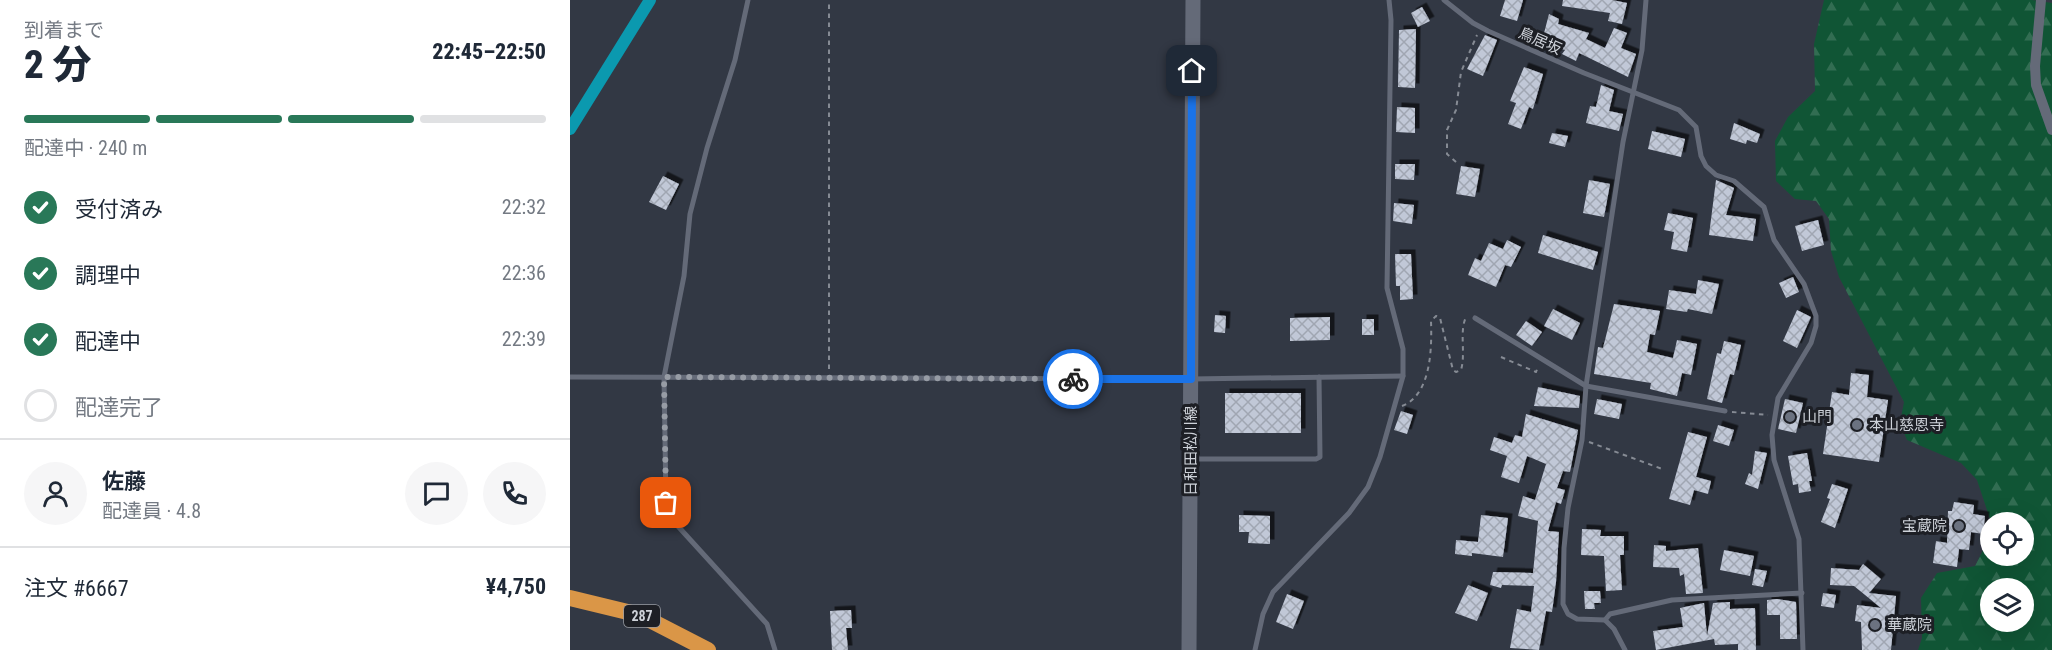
<!DOCTYPE html>
<html lang="ja">
<head>
<meta charset="utf-8">
<style>
  :root { --surface:#fff; --page:#f6f6f7; --text:#1f2937; --muted:#747a83; --line:#e0e1e3; --accent:#297858 }
  body { margin:0; font-family:"Roboto Condensed","Noto Sans JP",sans-serif; background:var(--page); color:var(--text); height:100vh; display:flex; flex-direction:column; font-size:22px; white-space:nowrap }
  * { box-sizing:border-box; margin:0 }
  p { font-size:20px; color:var(--muted) }
  .icon { flex:none; width:33px; height:33px; fill:none; stroke:currentColor; stroke-width:2; stroke-linecap:round; stroke-linejoin:round }
  .map { position:relative; flex:1; overflow:hidden }
  .drawer { display:flex; flex-direction:column; background:var(--surface); width:570px }
  .drawer>* { flex:none }
  .buttons { position:absolute; left:1410px; top:512px; display:grid; gap:12px }
  .buttons a { display:grid; place-items:center; width:54px; height:54px; border-radius:50%; background:var(--surface); box-shadow:0 6px 24px #0002; font-size:30px }
  .pin { position:absolute; display:grid; place-items:center; width:51px; height:51px; color:#fff; margin:-26px; border-radius:12px; box-shadow:0 3px 9px #0006 }
  .courier { position:absolute; display:grid; place-items:center; width:60px; height:60px; margin:-30px; border:4px solid #1a73e8; border-radius:50%; background:#fff; color:#222; box-shadow:0 2px 8px #0007 }
  .headline em { font-style:normal; font-weight:800 }
  .headline div { display:flex; flex-direction:column-reverse }
  .headline { display:flex; align-items:center; justify-content:space-between; height:102px; padding:0 24px }
  h1 { font-size:39px; font-weight:800; line-height:45px }
  .bar { display:grid; grid-template-columns:repeat(4,1fr); gap:9px 6px; align-content:center; height:72px; padding:0 24px }
  .bar i { height:8px; border-radius:4px; background:var(--line) }
  .bar .current { background:var(--accent) }
  .bar p { grid-column:span 4 }
  .line { display:flex; align-items:center; gap:15px; padding:0 24px; border-top:2px solid var(--line) }
  .line div { flex:1 }
  .round { display:grid; place-items:center; flex:none; width:63px; height:63px; border-radius:32px; background:var(--page) }
  ol { padding:0 24px; list-style:none }
  li { display:flex; align-items:center; gap:18px; height:66px }
  li p { margin-inline-start:auto }
  li .icon { padding:6px; border-radius:50%; background:var(--accent); color:#fff; stroke-width:4 }
  li:last-child { color:var(--muted) }
  li i { width:33px; height:33px; border:3px solid var(--line); border-radius:50% }
  main { display:flex; flex:1; min-height:0 }
  .map>svg:first-child { display:block }
  .forest { fill:url(#forest-firs); fill-rule:evenodd }
  .lines { fill:none; stroke-linecap:round; stroke-linejoin:round }
  .canal { stroke:#0b99af; stroke-width:12 }
  .building { fill:url(#building-cross-hatch); filter:url(#shadow) }
  .path { stroke:#868b94; stroke-width:2; stroke-dasharray:4.5 4.5; stroke-linecap:butt }
  .service { stroke:#646a78; stroke-width:5 }
  .minor { stroke:#646a78; stroke-width:10 }
  .secondary { stroke:#646a78; stroke-width:15 }
  .trunk { stroke:#da9647; stroke-width:16 }
  .done { stroke:#979ca5; stroke-width:6; stroke-dasharray:0 10.8 }
  .route { stroke:#1a73e8; stroke-width:8 }
  .worship-dot { fill:#6b7280; stroke:#1d1f25; stroke-width:2 }
  .labels { text-anchor:middle; stroke-width:6; stroke-linejoin:round; paint-order:stroke }
  .shield { fill:#1d1f25; stroke:#999ca3; stroke-width:1.5 }
  .shield-label { font-size:14px; font-weight:bold; fill:#ced2d9 }
  .street-label { font-size:15px; fill:#ced2d9; stroke:#1d1f25 }
  .poi-label { font-size:15px; fill:#ced2d9; stroke:#1d1f25; text-anchor:start }
</style>
</head>
<body>
<main>
<section class="drawer">
<div class="headline"><div><h1>2 分</h1><p>到着まで</p></div><em>22:45–22:50</em></div>
<div class="bar"><i class="current"></i><i class="current"></i><i class="current"></i><i></i><p>配達中 · 240 m</p></div>
<ol>
<li><svg class="icon" aria-label="check" viewBox="0 0 24 24"><path d="M5 12l5 5 9-10"/></svg>受付済み<p>22:32</p></li>
<li><svg class="icon" aria-label="check" viewBox="0 0 24 24"><path d="M5 12l5 5 9-10"/></svg>調理中<p>22:36</p></li>
<li><svg class="icon" aria-label="check" viewBox="0 0 24 24"><path d="M5 12l5 5 9-10"/></svg>配達中<p>22:39</p></li>
<li><i></i>配達完了</li>
</ol>
<div class="line" style="height:108px"><a class="round"><svg class="icon" aria-label="person" viewBox="0 0 24 24"><circle cx="12" cy="8" r="4"/><path d="M4 21q1-7 8-7t8 7"/></svg></a><div><b>佐藤</b><p>配達員 · 4.8</p></div><a class="round"><svg class="icon" aria-label="chat" viewBox="0 0 24 24"><path d="M4 5h16v11H9l-5 4z"/></svg></a><a class="round"><svg class="icon" aria-label="phone" viewBox="0 0 24 24"><path d="M5 4h4l2 5-3 2q2 4 5 5l2-3 5 2v4C11 20 4 13 5 4z"/></svg></a></div>
<div class="line" style="height:78px"><div>注文 #6667</div><b>¥4,750</b></div>
</section>
<div class="map">
<svg width="1482" height="650" viewBox="0 0 1482 650">
  <defs>
    <pattern id="forest-firs" width="22" height="20" patternUnits="userSpaceOnUse" patternTransform="scale(1.5)"><rect width="22" height="20" fill="#105535"/><path d="M5 1l3.5 6h-7zM16 11l3.5 6h-7z" fill="#326d52"/></pattern>
    <pattern id="building-cross-hatch" width="8" height="8" patternUnits="userSpaceOnUse" patternTransform="scale(1.5)"><rect width="8" height="8" fill="#c1c8d7"/><path d="M0 0l8 8M0 8l8-8" fill="none" stroke="#a0a6b2"/></pattern>
    <filter id="shadow"><feDropShadow dx="4.5" dy="-4.5" stdDeviation="0" flood-color="#0009"/></filter>
  </defs>
  <rect width="100%" height="100%" fill="#323844"/>
  <path class="forest" d="M1254,0H1462L1482,3V650H1348L1352,638L1351,598L1367,573L1405,566L1420,536V555H1454V522H1421L1407,480L1391,463L1337,440L1330,423L1334,402L1269,277L1261,251L1259,219L1246,201L1225,199L1206,181L1205,141L1218,117L1245,91L1244,44ZM1420,588H1454V621H1420Z"/>
  <g class="lines">
    <path class="canal" d="M0,129L80,0"/>
  </g>
  <g class="building">
    <path d="M935,0H953L947,21L930,16Z"/>
    <path d="M993,0H1042L1057,3L1052,24L1038,21L1040,13L992,6Z"/>
    <path d="M852,7L860,21L848,27L841,13Z"/>
    <path d="M979,14L989,19L988,24L1019,33L1016,39L1035,48L1044,28L1057,33L1051,48L1066,54L1058,77L1009,53L1006,61L992,54L995,50L979,46L981,39L973,37Z"/>
    <path d="M846,29L845,88L828,87L829,30Z"/>
    <path d="M915,35L927,40L913,76L897,69Z"/>
    <path d="M954,67L973,74L963,109L959,107L951,129L938,124L946,103L940,101Z"/>
    <path d="M1031,85L1044,90L1039,111L1053,114L1049,131L1016,123L1020,106L1026,107Z"/>
    <path d="M827,107L845,108V133L826,132Z"/>
    <path d="M1164,123L1190,134L1187,143L1177,140L1176,144L1160,139Z"/>
    <path d="M1082,131L1115,139L1111,157L1078,149Z"/>
    <path d="M982,133L998,136L995,147L979,143Z"/>
    <path d="M825,164H845L844,180L825,179Z"/>
    <path d="M891,166L910,169L905,197L886,194Z"/>
    <path d="M93,176L109,184L96,210L79,202Z"/>
    <path d="M1019,180L1040,184L1034,217L1013,213Z"/>
    <path d="M1146,180L1164,188L1156,215L1186,219L1183,241L1139,235Z"/>
    <path d="M824,203L844,205L842,224L823,221Z"/>
    <path d="M1098,213L1123,218L1117,252L1101,249L1104,232L1094,230Z"/>
    <path d="M1248,220L1254,245L1232,251L1225,226Z"/>
    <path d="M973,235L1028,252L1023,270L968,253Z"/>
    <path d="M937,240L951,247L941,267L935,265L926,287L898,275L905,258L911,261L919,243L933,249Z"/>
    <path d="M825,254H841L843,299L830,300V286H826Z"/>
    <path d="M1223,277L1229,292L1216,298L1209,283Z"/>
    <path d="M1128,280L1149,284L1142,314L1118,309L1117,312L1096,309L1099,290L1126,294Z"/>
    <path d="M1044,304L1090,311L1085,335L1080,334L1077,352L1103,358L1107,340L1127,344L1121,375L1112,373L1107,396L1080,389L1081,383L1024,374L1028,347L1033,348Z"/>
    <path d="M983,309L1010,323L1002,340L974,326Z"/>
    <path d="M1227,310L1241,317L1227,348L1213,341Z"/>
    <path d="M645,315L656,316L655,333L644,332Z"/>
    <path d="M760,317V340L720,341V318Z"/>
    <rect x="792" y="319" width="12" height="16"/>
    <path d="M956,321L972,332L962,346L946,335Z"/>
    <path d="M1154,341L1171,345L1164,375L1160,374L1152,403L1137,399L1147,353L1151,354Z"/>
    <path d="M1281,373L1299,375L1297,397L1318,400L1309,462L1253,454L1262,392L1279,395Z"/>
    <path d="M968,387L1010,396L1009,408L964,406Z"/>
    <rect x="655" y="393" width="76" height="40"/>
    <path d="M1027,399L1052,404L1049,419L1024,414Z"/>
    <path d="M1215,399L1233,403L1226,433L1208,429Z"/>
    <path d="M831,411L843,415L837,434L824,430Z"/>
    <path d="M956,414L1008,430L1000,472L993,471L987,488L995,490L991,504L986,502L978,531L989,532L986,582L982,612L976,611L969,650L940,648L947,609L961,612L964,586L932,585L931,588L920,585L923,572L963,573L968,521L948,516L953,496L965,500L976,464L957,456L949,483L931,477L937,456L920,450L924,437L942,443L945,435L952,437Z"/>
    <path d="M1148,425L1164,430L1159,446L1143,441Z"/>
    <path d="M1118,432L1137,437L1126,477L1141,481L1138,494L1124,490L1120,505L1099,499Z"/>
    <path d="M1185,451L1197,453L1188,489L1175,484L1179,473L1182,475Z"/>
    <path d="M1237,453L1242,481H1239L1241,491L1229,493L1228,484L1223,485L1218,456Z"/>
    <path d="M1262,484L1278,489L1265,528L1251,522L1260,499L1257,498Z"/>
    <path d="M1384,502L1404,505L1403,514L1415,516L1413,534L1401,532L1399,550L1389,549L1387,567L1363,563L1366,541L1377,543L1378,511H1382Z"/>
    <path d="M669,515L700,516V544L678,543L679,532H669Z"/>
    <path d="M911,515L938,518L933,557L902,553V556L885,554L886,540L908,542Z"/>
    <path d="M1012,529L1031,530L1030,536H1054V555H1050L1052,590L1036,591L1034,556L1011,555Z"/>
    <path d="M1084,545L1096,546V551L1128,548L1133,593L1116,594L1114,574L1110,576L1109,568L1083,567Z"/>
    <path d="M1154,550L1184,556L1180,576L1150,570Z"/>
    <path d="M1293,564L1311,579L1299,593L1326,596L1321,650H1292L1291,622L1285,621L1287,605L1311,608L1284,586L1260,585L1261,568L1289,570Z"/>
    <path d="M1185,569L1197,571L1193,587L1182,585Z"/>
    <path d="M898,585L918,593L907,621L885,613Z"/>
    <path d="M1014,591H1030L1031,603H1024L1025,609H1015Z"/>
    <path d="M1253,593L1266,595L1264,608L1251,606Z"/>
    <path d="M717,594L734,601L723,629L706,622Z"/>
    <path d="M1207,599L1226,602L1227,639H1210V615H1197V600Z"/>
    <path d="M1160,602V609L1185,608L1186,650H1168V644L1145,645L1144,639L1086,650L1083,631L1113,627L1110,608L1134,603L1137,636L1143,603Z"/>
    <path d="M281,610L282,628H276L278,650H262L260,611Z"/>
  </g>
  <g class="lines">
    <g class="path">
      <path d="M886,162L877,154V130L886,110L891,72L907,35"/>
      <path d="M931,357L966,372L968,367"/>
      <path d="M259,369V0"/>
      <path d="M832,406C861,395 862,349 861,321L866,316L870,318L883,370L886,372L891,370C896,353 889,332 896,317"/>
      <path d="M1162,412L1198,415"/>
      <path d="M1019,442L1095,470"/>
    </g>
    <g class="service">
      <path d="M178,0L165,60L137,148L120,214L114,276L94,377L96,503L98,515L105,523L197,624L205,650"/>
      <path d="M874,0L903,23L918,31L1014,73L1109,110L1126,127L1131,156L1136,166L1146,175L1164,181L1194,207L1204,240L1234,284L1246,316V326L1241,343L1208,398L1202,435L1204,460L1229,539L1233,650"/>
      <path d="M905,318L1016,386L1155,411"/>
      <path d="M0,377L621,379L833,376"/>
      <path d="M622,459H746L750,457L749,377"/>
      <path d="M1035,620L1040,614L1102,600L1232,593"/>
      <path d="M685,650L693,614L703,592L779,513L798,487L810,457L833,376V349L817,288L821,20L819,0"/>
      <path d="M1055,650L1044,629L1035,620L1007,619L998,614L993,604L994,548L998,508L1012,440L1016,386L1053,142L1072,50L1076,0"/>
    </g>
    <path class="minor" d="M1471,0L1465,66L1466,85L1482,130"/>
    <path class="secondary" d="M619,650L623,0"/>
    <path class="trunk" d="M0,598L70,615L138,650"/>
  </g>
  <g class="lines">
    <path class="done" d="M96,503L94,377L503,379"/>
    <path class="route" d="M503,379H621L622,71"/>
  </g>
  <g class="worship-dot">
    <circle cx="1220" cy="417" r="6"/>
    <circle cx="1287" cy="425" r="6"/>
    <circle cx="1389" cy="526" r="6"/>
    <circle cx="1305" cy="625" r="6"/>
  </g>
  <g class="labels">
    <rect class="shield" x="54" y="605" width="36" height="22" rx="4.5"/>
    <g class="shield-label">
      <text x="72" y="621">287</text>
    </g>
    <g class="street-label">
      <text transform="translate(970 41) rotate(24)" y="5">鳥居坂</text>
      <text transform="translate(621 451) rotate(-90)" y="5">日和田松川線</text>
    </g>
    <g class="poi-label">
      <text x="1232" y="422">山門</text>
      <text x="1299" y="430">本山慈恩寺</text>
      <text x="1377" y="531" text-anchor="end">宝蔵院</text>
      <text x="1317" y="630">華蔵院</text>
    </g>
  </g>
</svg>
<div class="buttons">
<a><svg class="icon" aria-label="locate" viewBox="0 0 24 24"><circle cx="12" cy="12" r="6"/><path d="M12 2v4M12 18v4M2 12h4M18 12h4"/></svg></a>
<a><svg class="icon" aria-label="layers" viewBox="0 0 24 24"><path d="M12 4l9 5-9 5-9-5zM3 14l9 5 9-5"/></svg></a>
</div>
<div class="pin" style="left:96px;top:503px;background:#ea580c"><svg class="icon" aria-label="bag" viewBox="0 0 24 24"><path d="M5 8h14l-1 12H6zM9 8a3 3 0 0 1 6 0"/></svg></div>
<div class="pin" style="left:622px;top:71px;background:#1f2937"><svg class="icon" aria-label="home" viewBox="0 0 24 24"><path d="M3 11l9-7 9 7M6 9v11h12V9"/></svg></div>
<div class="courier" style="left:503px;top:379px"><svg class="icon" aria-label="bike" viewBox="0 0 24 24"><circle cx="6" cy="16" r="4"/><circle cx="18" cy="16" r="4"/><path d="M6 16l4-8h5l3 8M10 8l3 8H6M13 5h3"/></svg></div>
</div>
</main>
</body>
</html>
